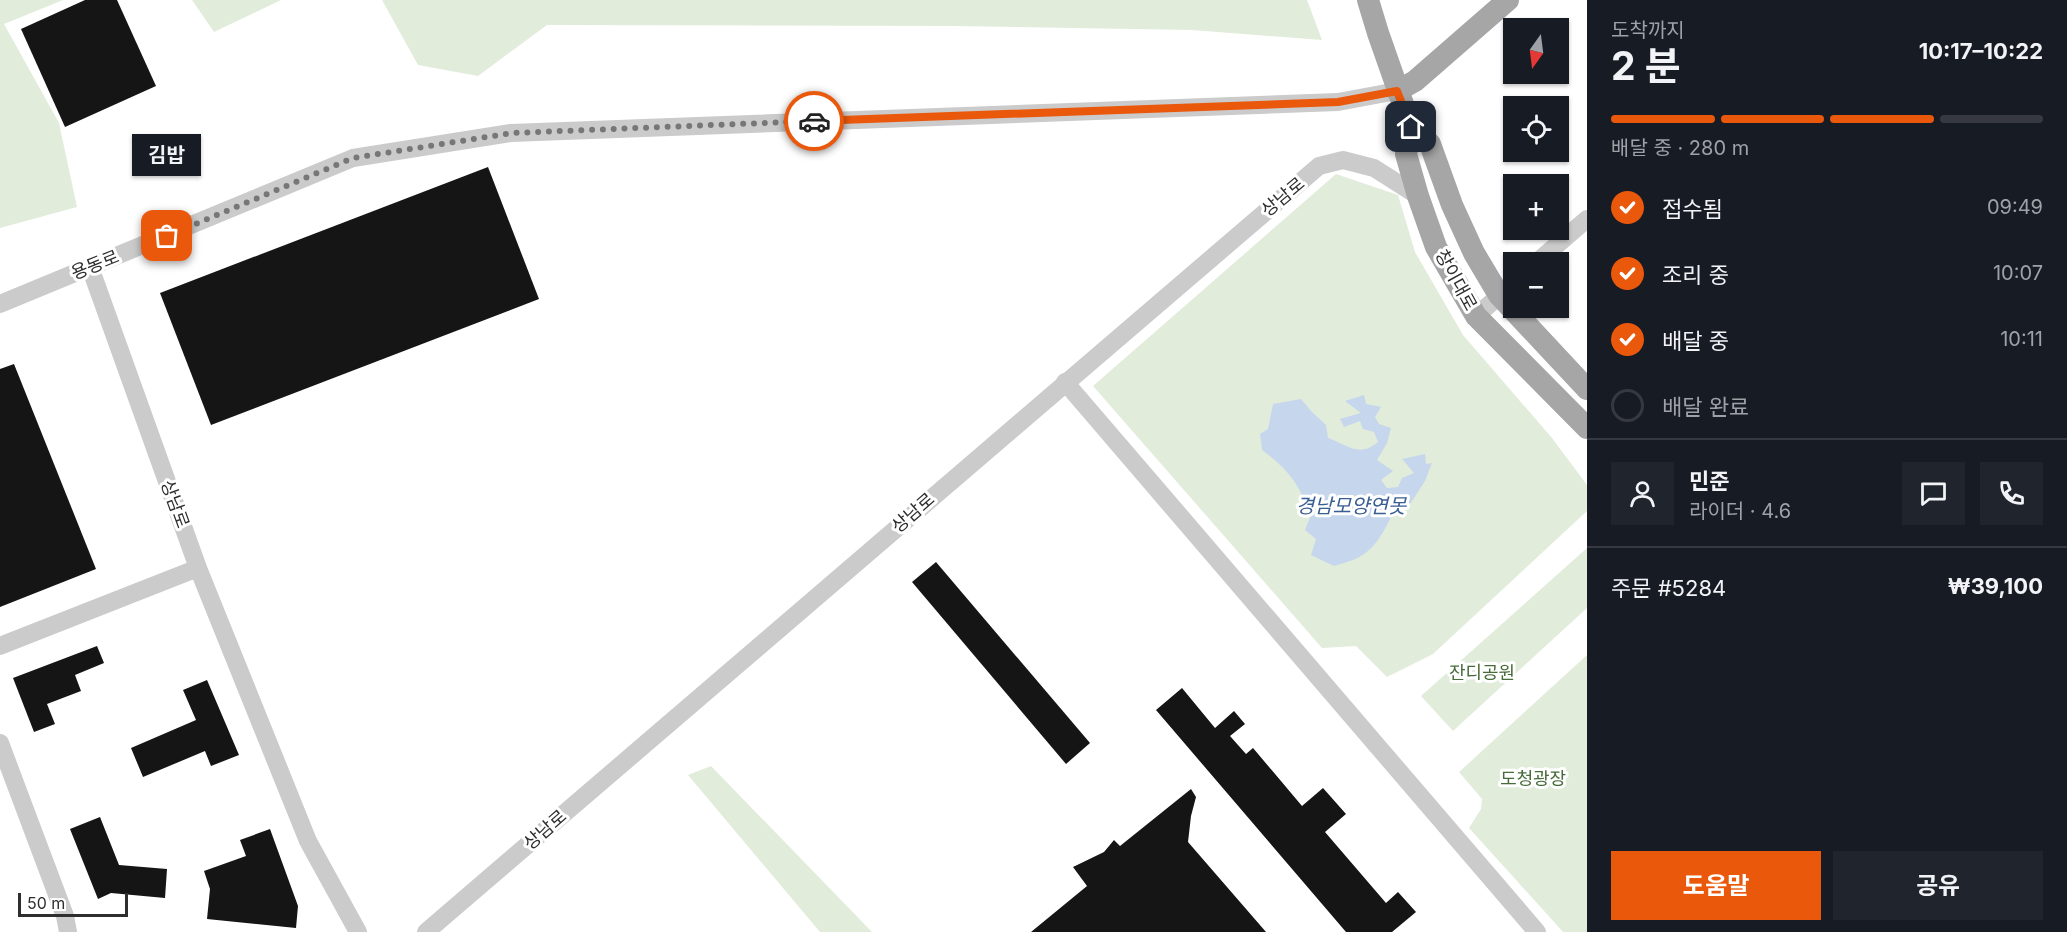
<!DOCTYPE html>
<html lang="ko">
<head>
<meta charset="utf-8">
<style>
  :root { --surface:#171b24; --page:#20242c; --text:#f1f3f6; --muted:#9ea1a6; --line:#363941; --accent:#ea580c }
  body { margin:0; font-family:Inter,"Noto Sans KR",sans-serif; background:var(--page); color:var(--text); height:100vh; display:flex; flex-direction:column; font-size:22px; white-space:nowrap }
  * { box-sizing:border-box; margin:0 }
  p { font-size:20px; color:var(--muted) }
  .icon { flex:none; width:33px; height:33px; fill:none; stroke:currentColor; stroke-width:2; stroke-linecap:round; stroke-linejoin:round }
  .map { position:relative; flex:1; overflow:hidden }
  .details { display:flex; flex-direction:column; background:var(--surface); width:480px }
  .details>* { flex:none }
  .needle { width:39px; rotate:194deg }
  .controls { position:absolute; left:1503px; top:18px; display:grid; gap:12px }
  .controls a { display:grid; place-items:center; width:66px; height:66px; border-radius:0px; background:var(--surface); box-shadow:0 2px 4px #0004; font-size:30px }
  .scale { position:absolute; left:18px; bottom:15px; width:110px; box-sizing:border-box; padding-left:6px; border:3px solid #2e2e2e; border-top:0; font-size:16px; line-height:21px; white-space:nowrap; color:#2e2e2e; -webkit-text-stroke:4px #fff; paint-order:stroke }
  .pin { position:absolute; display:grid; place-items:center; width:51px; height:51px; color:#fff; margin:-26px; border-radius:12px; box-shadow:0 3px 9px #0006 }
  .courier { position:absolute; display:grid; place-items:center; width:60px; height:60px; margin:-30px; border:4px solid #ea580c; border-radius:50%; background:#fff; color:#222; box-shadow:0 2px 8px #0007 }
  .bubble { position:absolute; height:42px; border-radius:0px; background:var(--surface); box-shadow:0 2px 4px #0004; font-size:20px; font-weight:700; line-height:42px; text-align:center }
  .overview em { font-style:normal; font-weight:700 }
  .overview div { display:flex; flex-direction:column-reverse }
  .overview { display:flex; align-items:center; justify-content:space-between; height:102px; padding:0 24px }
  h1 { font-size:39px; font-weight:700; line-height:45px }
  .bar { display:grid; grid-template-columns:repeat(4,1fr); gap:9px 6px; align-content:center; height:72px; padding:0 24px }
  .bar i { height:8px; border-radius:4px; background:var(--line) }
  .bar .on { background:var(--accent) }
  .bar p { grid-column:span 4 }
  .line { display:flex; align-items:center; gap:15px; padding:0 24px; border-top:2px solid var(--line) }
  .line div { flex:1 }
  .round { display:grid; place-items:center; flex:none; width:63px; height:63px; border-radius:0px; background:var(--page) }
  ol { padding:0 24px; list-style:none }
  li { display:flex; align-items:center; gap:18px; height:66px }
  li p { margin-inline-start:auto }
  li .icon { padding:6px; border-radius:50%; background:var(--accent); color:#fff; stroke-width:4 }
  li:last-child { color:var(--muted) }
  li i { width:33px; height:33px; border:3px solid var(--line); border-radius:50% }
  .button { display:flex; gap:12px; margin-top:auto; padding:12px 24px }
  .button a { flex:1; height:69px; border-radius:0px; background:var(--accent); color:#fff; font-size:24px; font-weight:700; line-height:69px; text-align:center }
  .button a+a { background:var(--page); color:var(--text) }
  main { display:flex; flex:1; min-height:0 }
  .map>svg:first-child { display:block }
  .green { fill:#e1ecdb }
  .water { fill:#c6d6ec }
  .building { fill:#151515 }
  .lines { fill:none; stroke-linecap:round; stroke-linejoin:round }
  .minor { stroke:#cbcbcb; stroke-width:18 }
  .major { stroke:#a6a6a6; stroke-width:22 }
  .done { stroke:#777; stroke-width:6; stroke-dasharray:0 10.8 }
  .route { stroke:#ea580c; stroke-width:8 }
  .labels { text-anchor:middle; stroke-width:6; stroke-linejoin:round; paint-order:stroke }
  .street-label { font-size:18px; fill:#2e2e2e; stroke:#fff }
  .park-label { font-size:18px; fill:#476b3a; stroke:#fff }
  .water-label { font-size:20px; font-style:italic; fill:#395e92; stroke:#fff }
</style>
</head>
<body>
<main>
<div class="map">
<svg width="1587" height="932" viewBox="0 0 1587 932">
  <rect width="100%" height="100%" fill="#fff"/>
  <g class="green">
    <path d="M0,0H63L4,24L59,123L77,207L0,228Z"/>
    <path d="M192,0H281L214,32Z"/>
    <path d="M382,0H1307L1322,40L1192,30L953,26L547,25L478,76L418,65Z"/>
    <path d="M1336,174L1398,195L1415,252L1463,335L1552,438L1587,485V511L1433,654L1387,677L1356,646L1322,648L1093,386Z"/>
    <path d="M1587,548V608L1453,731L1421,696Z"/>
    <path d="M1587,655V932H1563L1469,828L1481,809L1482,799L1459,772Z"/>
    <path d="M711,766L872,932H820L688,775Z"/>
  </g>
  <path class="water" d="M1364,395L1366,404L1381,407L1375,417L1379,424L1391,428L1387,443L1377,460L1393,471L1381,480L1387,488L1398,487L1402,478L1414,473L1402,459L1425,454L1426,464L1432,463L1425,481L1406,510L1403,498C1389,516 1382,544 1361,556C1353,561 1343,563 1334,566L1311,555L1316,539L1305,530L1311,515C1298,483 1290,471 1262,450L1260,434L1268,429L1273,404L1301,399L1312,412L1326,425L1328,438C1348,445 1359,458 1378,442L1374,432L1363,429L1360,421L1344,427L1340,419L1361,413L1345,401Z"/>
  <g class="building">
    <path d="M85,0H117L156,86L65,127L21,29Z"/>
    <path d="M488,167L539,299L211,425L160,293Z"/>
    <path d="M14,364L96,569L0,607V369Z"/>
    <path d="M936,562L1090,743L1066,764L912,582Z"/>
    <path d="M97,646L104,663L75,675L81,691L47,704L55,724L34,732L13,678Z"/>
    <path d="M207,680L239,755L211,766L205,751L143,777L131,748L196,720L183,690Z"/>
    <path d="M1182,688L1215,728L1234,711L1245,724L1230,736L1246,754L1253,748L1302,806L1323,788L1346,814L1325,832L1386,903L1398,892L1416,912L1392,932H1346L1156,710Z"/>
    <path d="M1191,789L1196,797L1191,816L1188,842L1266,932H1031L1087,886L1073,867L1104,852L1114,840L1120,846Z"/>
    <path d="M100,817L119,865L167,869L165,898L111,893L98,899L70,829Z"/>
    <path d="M270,829L298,906L296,928L207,919L210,889L204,871L246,856L240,840Z"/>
  </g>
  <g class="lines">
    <g class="minor">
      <path d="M1537,262L1587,219"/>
      <path d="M90,267L198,568L308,841L358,932"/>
      <path d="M0,304L353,158L511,133L1338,102L1397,91"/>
      <path d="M1476,316L1514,283"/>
      <path d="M1065,382L1537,932"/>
      <path d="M0,646L198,568"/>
      <path d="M0,743L65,916L68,932"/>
      <path d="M426,932L1319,166L1343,160L1374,168L1418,196"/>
    </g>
    <g class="major">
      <path d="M1368,0L1378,33L1411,127L1430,144L1452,205L1474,253L1499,295L1587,389"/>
      <path d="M1397,91L1415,81L1508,0"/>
      <path d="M1411,127L1406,154L1418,196L1436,247L1476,316L1587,428"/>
    </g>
  </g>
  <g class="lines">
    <path class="done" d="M167,236L353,158L512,133L814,121"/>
    <path class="route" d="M814,121L1338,102L1397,91L1411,127"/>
  </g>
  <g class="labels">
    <g class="street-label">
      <text transform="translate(1283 197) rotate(-40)" y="6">상남로</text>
      <text transform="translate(95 265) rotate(-22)" y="6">용동로</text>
      <text transform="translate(1456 280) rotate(61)" y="6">창이대로</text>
      <text transform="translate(175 504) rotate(70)" y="6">상남로</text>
      <text transform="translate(913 513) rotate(-41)" y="6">상남로</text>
      <text transform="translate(545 830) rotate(-41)" y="6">상남로</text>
    </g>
    <g class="park-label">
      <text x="1482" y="679">잔디공원</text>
      <text x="1533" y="785">도청광장</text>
    </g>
    <g class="water-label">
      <text x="1351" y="513">경남모양연못</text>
    </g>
  </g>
</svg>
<div class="controls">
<a><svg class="needle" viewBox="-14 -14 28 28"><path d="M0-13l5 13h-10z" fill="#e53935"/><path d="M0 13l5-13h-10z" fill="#9ea1a6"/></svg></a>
<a><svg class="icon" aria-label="locate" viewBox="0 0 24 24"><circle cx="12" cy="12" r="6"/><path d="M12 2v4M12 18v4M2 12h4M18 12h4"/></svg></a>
<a>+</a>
<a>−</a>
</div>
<div class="scale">50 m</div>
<div class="pin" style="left:167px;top:236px;background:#ea580c"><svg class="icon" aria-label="bag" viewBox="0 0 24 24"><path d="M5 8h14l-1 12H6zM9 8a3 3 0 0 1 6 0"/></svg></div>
<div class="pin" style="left:1411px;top:127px;background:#1f2937"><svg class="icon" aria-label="home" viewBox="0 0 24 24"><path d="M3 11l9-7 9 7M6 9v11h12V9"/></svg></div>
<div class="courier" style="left:814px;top:121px"><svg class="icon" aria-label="car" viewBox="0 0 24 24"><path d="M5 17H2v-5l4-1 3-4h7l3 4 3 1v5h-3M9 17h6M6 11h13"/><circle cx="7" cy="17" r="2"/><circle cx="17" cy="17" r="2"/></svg></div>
<div class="bubble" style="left:132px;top:134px;width:69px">김밥</div>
</div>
<section class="details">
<div class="overview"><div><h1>2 분</h1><p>도착까지</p></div><em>10:17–10:22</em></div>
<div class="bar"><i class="on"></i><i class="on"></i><i class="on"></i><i></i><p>배달 중 · 280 m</p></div>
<ol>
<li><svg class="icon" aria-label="check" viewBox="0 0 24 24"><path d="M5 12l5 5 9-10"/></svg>접수됨<p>09:49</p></li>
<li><svg class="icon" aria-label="check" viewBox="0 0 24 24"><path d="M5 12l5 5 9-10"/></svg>조리 중<p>10:07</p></li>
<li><svg class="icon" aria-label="check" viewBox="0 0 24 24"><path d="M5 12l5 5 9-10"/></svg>배달 중<p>10:11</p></li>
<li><i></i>배달 완료</li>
</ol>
<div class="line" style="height:108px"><a class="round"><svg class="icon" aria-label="person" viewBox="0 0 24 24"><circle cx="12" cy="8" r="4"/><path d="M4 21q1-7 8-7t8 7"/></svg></a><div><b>민준</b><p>라이더 · 4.6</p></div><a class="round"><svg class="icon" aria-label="chat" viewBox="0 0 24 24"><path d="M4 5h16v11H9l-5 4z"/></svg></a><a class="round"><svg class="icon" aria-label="phone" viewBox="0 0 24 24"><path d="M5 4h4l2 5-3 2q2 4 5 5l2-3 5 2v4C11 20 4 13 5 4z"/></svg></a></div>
<div class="line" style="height:78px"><div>주문 #5284</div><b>₩39,100</b></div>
<div class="button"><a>도움말</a><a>공유</a></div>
</section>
</main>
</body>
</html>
